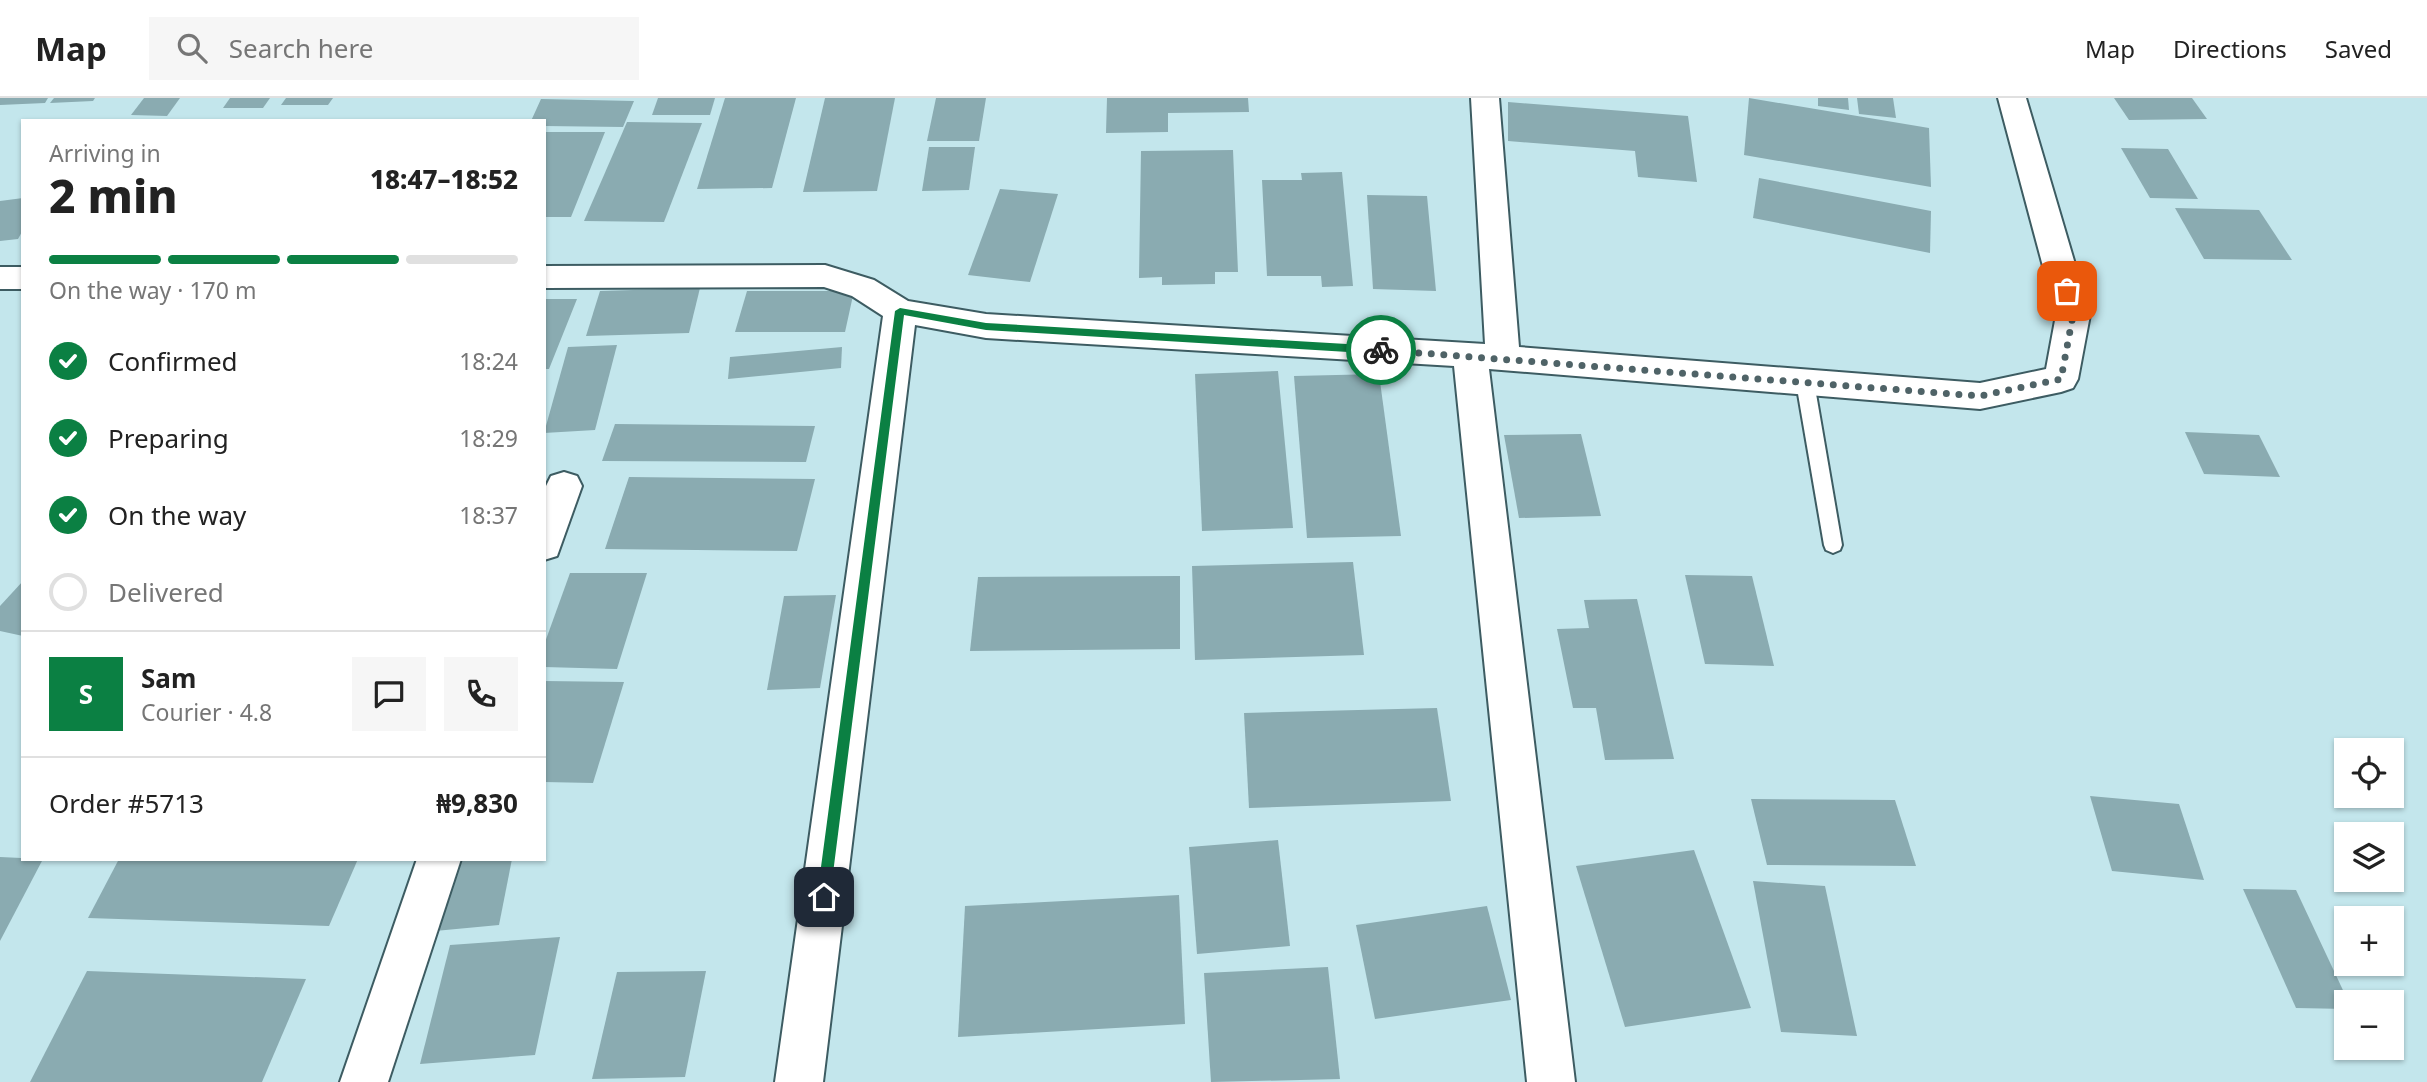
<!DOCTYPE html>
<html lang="en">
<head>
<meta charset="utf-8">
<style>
  :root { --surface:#fff; --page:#f6f6f6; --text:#222; --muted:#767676; --line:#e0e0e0; --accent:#0b8043 }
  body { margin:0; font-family:"Noto Sans",sans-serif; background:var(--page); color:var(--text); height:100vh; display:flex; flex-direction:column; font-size:26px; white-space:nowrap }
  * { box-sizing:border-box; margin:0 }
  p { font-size:23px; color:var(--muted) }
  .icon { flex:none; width:38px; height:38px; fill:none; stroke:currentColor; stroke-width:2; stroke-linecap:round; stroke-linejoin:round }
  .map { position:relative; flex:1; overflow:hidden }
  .details { position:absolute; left:21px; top:21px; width:525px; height:742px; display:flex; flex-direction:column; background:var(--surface); border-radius:0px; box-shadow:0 2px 5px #0004 }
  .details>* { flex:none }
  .fabs { position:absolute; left:2334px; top:640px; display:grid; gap:14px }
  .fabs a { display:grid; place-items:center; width:70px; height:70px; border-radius:0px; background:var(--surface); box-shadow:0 2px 5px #0004; font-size:35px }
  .pin { position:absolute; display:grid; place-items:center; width:60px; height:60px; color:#fff; margin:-30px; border-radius:14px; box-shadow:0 4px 10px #0006 }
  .courier { position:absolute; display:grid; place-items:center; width:70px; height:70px; margin:-35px; border:5px solid #0b8043; border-radius:50%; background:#fff; color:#222; box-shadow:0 2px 9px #0007 }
  .headline em { font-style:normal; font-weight:800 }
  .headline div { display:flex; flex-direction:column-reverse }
  .headline { display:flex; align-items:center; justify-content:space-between; height:119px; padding:0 28px }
  h1 { font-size:46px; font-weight:800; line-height:52px }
  .bar { display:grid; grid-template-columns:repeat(4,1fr); gap:10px 7px; align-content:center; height:84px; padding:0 28px }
  .bar i { height:9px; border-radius:5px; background:var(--line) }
  .bar .active { background:var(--accent) }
  .bar p { grid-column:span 4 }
  .line { display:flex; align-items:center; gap:18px; padding:0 28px; border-top:2px solid var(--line) }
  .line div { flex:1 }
  .round { display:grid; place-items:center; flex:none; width:74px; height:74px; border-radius:0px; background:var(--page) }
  ol { padding:0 28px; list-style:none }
  li { display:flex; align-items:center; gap:21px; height:77px }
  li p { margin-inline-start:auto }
  li .icon { padding:7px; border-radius:50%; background:var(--accent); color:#fff; stroke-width:4 }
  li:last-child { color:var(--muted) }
  li i { width:38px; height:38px; border:4px solid var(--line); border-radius:50% }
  header { display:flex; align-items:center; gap:42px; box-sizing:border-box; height:98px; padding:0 35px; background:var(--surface); border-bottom:2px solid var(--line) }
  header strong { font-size:33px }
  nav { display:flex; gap:38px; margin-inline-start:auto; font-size:24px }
  .search { width:490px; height:63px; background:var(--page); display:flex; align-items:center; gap:18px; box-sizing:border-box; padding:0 24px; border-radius:0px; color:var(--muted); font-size:26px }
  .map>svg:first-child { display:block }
  .building { fill:#8aabb1 }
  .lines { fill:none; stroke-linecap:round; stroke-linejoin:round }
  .lane-casing { stroke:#3d5c62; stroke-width:4 }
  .street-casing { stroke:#3d5c62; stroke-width:4 }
  .lane { fill:#fff; fill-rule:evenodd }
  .street { fill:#fff; fill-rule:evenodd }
  .route { fill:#0b8043 }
  .done { stroke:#4f6367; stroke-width:7; stroke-dasharray:0 12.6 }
</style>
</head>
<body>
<header>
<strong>Map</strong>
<div class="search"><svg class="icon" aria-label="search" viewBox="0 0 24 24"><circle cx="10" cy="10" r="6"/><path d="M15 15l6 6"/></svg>Search here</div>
<nav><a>Map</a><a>Directions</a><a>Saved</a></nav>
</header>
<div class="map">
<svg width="2427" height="984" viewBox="0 0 2427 984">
  <rect width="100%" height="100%" fill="#c3e6ec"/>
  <g class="building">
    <path d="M0,0H48L45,5L0,7Z"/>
    <path d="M54,0H95L93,3L50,5Z"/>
    <path d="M144,0H180L167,18L131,17Z"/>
    <path d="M230,0H270L263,10H223Z"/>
    <path d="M286,0H333L328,7H281Z"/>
    <path d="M658,0H715L710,17H652Z"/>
    <path d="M725,0H796L772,90L697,91Z"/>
    <path d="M825,0H895L877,93L803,94Z"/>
    <path d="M936,0H986L979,43H927Z"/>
    <path d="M1107,0H1248L1249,14L1168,15V34L1106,35Z"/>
    <path d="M1749,0L1929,30L1931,89L1744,57Z"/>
    <path d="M1818,0H1848L1849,12L1818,8Z"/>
    <path d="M1857,0H1893L1896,20L1859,16Z"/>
    <path d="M2114,0H2192L2207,21L2129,22Z"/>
    <path d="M541,1L634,3L623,29L544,28V23H531Z"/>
    <path d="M1508,4L1688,18L1697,84L1638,79L1635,53L1508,43Z"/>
    <path d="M627,24L702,25L664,124L584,123Z"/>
    <path d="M544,34H605L571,119H544Z"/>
    <path d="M929,49H975L969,92L922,93Z"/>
    <path d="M2121,50L2168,51L2198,101L2150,100Z"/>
    <path d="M1233,52L1238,174H1215V186L1162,187V179L1139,180L1141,53Z"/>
    <path d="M1342,74L1353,188L1322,189L1321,178H1267L1262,82H1302L1301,75Z"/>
    <path d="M1759,80L1931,113L1930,155L1753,120Z"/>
    <path d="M1000,91L1058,96L1030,184L968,177Z"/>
    <path d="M1367,97L1427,98L1436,193L1373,191Z"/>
    <path d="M23,100V132L18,141L0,143V103Z"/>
    <path d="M2175,110L2259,112L2292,162L2204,161Z"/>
    <path d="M700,190L689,235L586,238L600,193Z"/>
    <path d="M747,193H854L845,234H735Z"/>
    <path d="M544,201H577L549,271H544Z"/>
    <path d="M617,247L595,332L544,335L568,249Z"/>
    <path d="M842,249L841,270L728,281L730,259Z"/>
    <path d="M1278,273L1293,430L1202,433L1195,276Z"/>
    <path d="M1379,276L1401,438L1307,440L1294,278Z"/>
    <path d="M615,326L815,328L806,364L602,363Z"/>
    <path d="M2185,334L2259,337L2280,379L2204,376Z"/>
    <path d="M1581,336L1601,418L1519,420L1504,337Z"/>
    <path d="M629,379L815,381L797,453L605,451Z"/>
    <path d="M1353,464L1364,557L1195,562L1192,468Z"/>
    <path d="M570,475H647L617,571L544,569V547Z"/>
    <path d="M1685,477L1752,478L1774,568L1705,566Z"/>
    <path d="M1180,478V551L970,553L978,479Z"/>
    <path d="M23,483V538L0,533V508Z"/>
    <path d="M836,497L820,590L767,592L784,498Z"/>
    <path d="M1637,501L1674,661L1605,662L1596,610H1573L1557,531L1589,530L1584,502Z"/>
    <path d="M544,583L624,584L593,685L544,684Z"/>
    <path d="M1437,610L1451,703L1249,710L1244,615Z"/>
    <path d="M2090,698L2179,706L2204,782L2112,773Z"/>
    <path d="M1751,701L1895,702L1916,768L1767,767Z"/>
    <path d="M1278,742L1290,848L1197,856L1189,749Z"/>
    <path d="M1694,752L1751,910L1625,929L1576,768Z"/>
    <path d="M0,759L43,761L0,843Z"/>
    <path d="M119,761H358L329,828L88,820Z"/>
    <path d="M452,761H512L499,827L435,833Z"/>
    <path d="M1753,783L1825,788L1857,938L1781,934Z"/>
    <path d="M2243,791L2296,792L2349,905L2347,911L2296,910Z"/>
    <path d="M1179,797L1185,926L958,939L965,808Z"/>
    <path d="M1487,808L1511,902L1375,921L1356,827Z"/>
    <path d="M560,839L535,957L420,966L450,847Z"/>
    <path d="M1328,869L1340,981L1211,984L1204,875Z"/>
    <path d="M87,873L306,881L262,984H30Z"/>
    <path d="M706,873L685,979L592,981L617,874Z"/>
  </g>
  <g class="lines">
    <defs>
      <path id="lane" d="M1805,278L1811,280L1814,284L1842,447L1840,452L1833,455L1826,452L1824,447L1796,284L1799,280Z"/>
      <g id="street">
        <path d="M1471,0H1499L1519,249L1980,285L2046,271L2056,217L1998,0H2026L2090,217L2078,281L2073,290L2061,294L1980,311L1489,271L1575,984H1527L1454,268L986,240L915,227L823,984H775L883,218L852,198L824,189L544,190V168L825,167L874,182L908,203L986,216L1485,246Z"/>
        <rect x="0" y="169" width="23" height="22"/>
        <path d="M564,374L577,378L582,388L557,458L544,462V392L551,378Z"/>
        <path d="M417,761H461L388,984H340Z"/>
      </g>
    </defs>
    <use href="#lane" class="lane-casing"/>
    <use href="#street" class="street-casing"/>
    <use href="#lane" class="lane"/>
    <use href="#street" class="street"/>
  </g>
  <path class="route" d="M900,210L986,225L1381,248L1386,252L1381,256L986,232L904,217L830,799L824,805L817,799L895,213Z"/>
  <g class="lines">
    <path class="done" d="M1381,252L1980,298L2061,281L2073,217L2067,193"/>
  </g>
</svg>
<div class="fabs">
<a><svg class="icon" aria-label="locate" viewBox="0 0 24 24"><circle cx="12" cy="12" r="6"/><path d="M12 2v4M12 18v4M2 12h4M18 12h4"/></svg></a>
<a><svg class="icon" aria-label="layers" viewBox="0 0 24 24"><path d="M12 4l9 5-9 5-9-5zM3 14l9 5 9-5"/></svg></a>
<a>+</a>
<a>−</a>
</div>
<div class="pin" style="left:2067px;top:193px;background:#ea580c"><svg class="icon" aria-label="bag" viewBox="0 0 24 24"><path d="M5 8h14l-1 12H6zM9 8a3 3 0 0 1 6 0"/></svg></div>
<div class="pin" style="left:824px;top:799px;background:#1f2937"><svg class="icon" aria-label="home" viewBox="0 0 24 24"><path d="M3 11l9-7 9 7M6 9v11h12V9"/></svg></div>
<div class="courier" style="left:1381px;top:252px"><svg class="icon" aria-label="bike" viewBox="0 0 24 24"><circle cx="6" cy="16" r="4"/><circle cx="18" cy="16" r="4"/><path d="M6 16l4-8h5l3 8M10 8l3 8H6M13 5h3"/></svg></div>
<section class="details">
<div class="headline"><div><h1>2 min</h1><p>Arriving in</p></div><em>18:47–18:52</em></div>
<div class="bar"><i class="active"></i><i class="active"></i><i class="active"></i><i></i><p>On the way · 170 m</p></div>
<ol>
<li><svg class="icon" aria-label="check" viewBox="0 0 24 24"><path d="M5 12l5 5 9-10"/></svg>Confirmed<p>18:24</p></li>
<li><svg class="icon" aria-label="check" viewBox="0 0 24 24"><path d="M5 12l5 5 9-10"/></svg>Preparing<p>18:29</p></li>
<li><svg class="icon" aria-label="check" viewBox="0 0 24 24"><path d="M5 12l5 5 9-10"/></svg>On the way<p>18:37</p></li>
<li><i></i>Delivered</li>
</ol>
<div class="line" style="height:126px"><b class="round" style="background:var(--accent);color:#fff">S</b><div><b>Sam</b><p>Courier · 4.8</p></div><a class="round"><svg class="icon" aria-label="chat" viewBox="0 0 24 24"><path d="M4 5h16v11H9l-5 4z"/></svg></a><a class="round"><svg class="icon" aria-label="phone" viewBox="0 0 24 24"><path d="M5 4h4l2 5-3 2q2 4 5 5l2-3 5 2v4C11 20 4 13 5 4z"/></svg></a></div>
<div class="line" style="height:91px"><div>Order #5713</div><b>₦9,830</b></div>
</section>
</div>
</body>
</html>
